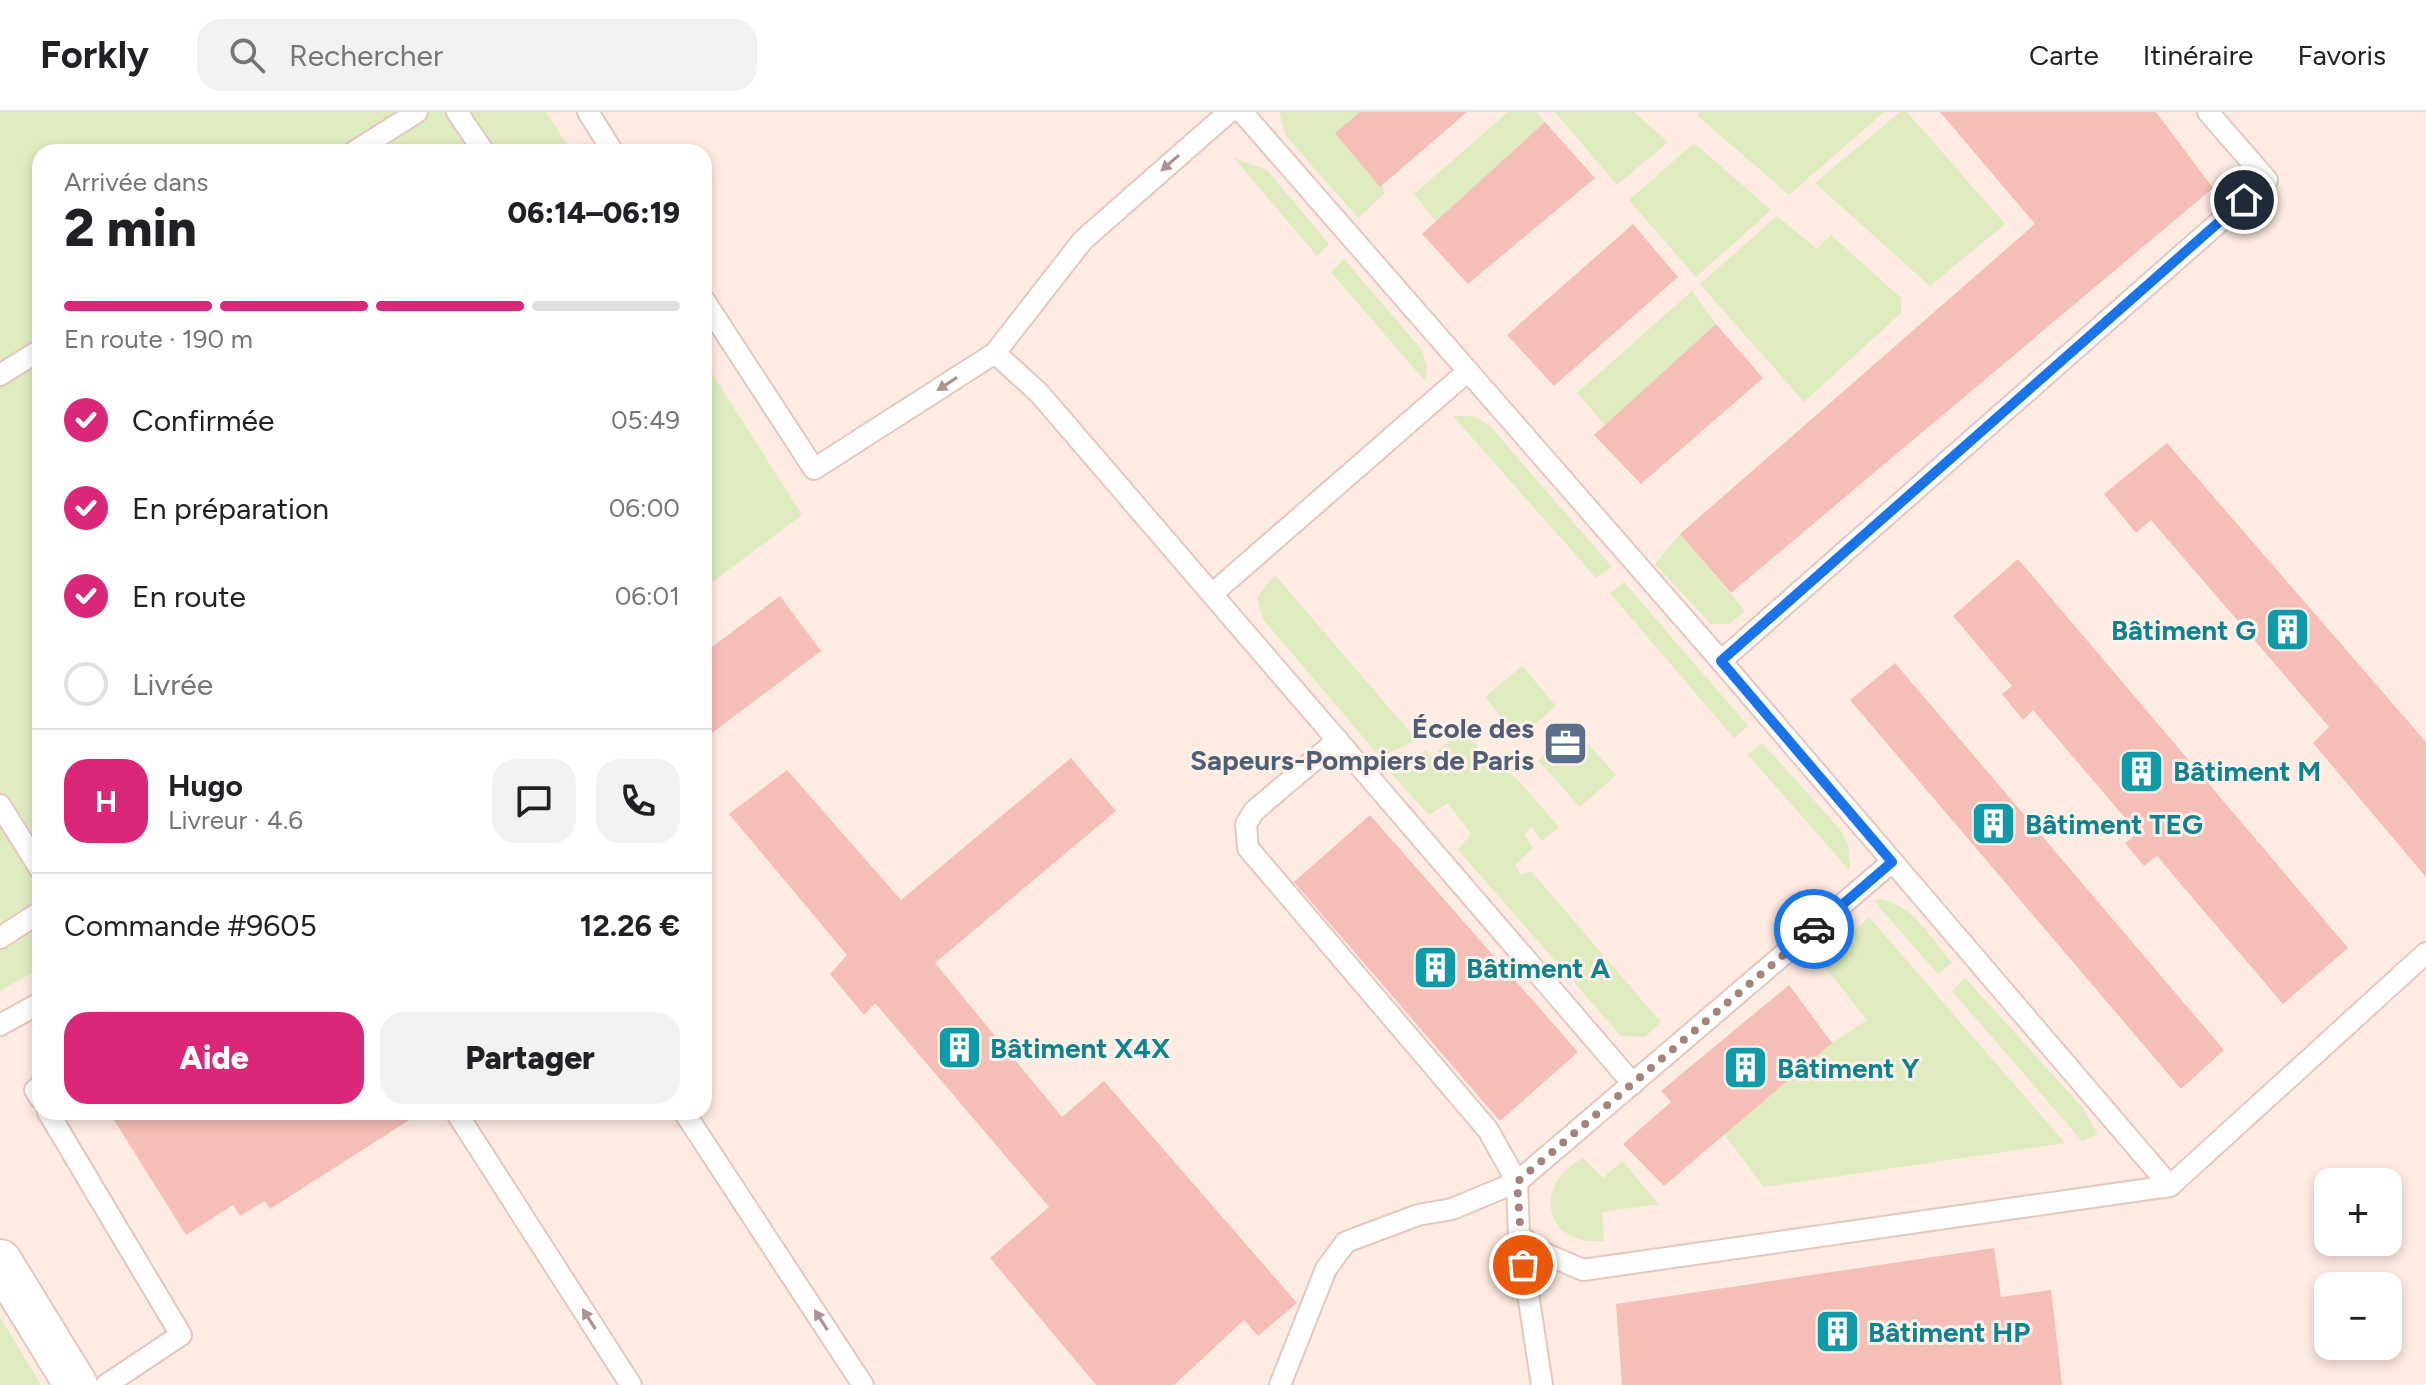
<!DOCTYPE html>
<html lang="fr">
<head>
<meta charset="utf-8">
<style>
  :root { --surface:#fff; --page:#f2f2f2; --text:#202124; --muted:#757577; --line:#e0e0e0; --accent:#db2777 }
  body { margin:0; font-family:Figtree,sans-serif; background:var(--page); color:var(--text); height:100vh; display:flex; flex-direction:column; font-size:30px; white-space:nowrap }
  * { box-sizing:border-box; margin:0 }
  p { font-size:26px; color:var(--muted) }
  .icon { flex:none; width:44px; height:44px; fill:none; stroke:currentColor; stroke-width:2; stroke-linecap:round; stroke-linejoin:round }
  .map { position:relative; flex:1; overflow:hidden }
  .details { position:absolute; left:32px; top:32px; width:680px; height:976px; display:flex; flex-direction:column; background:var(--surface); border-radius:24px; box-shadow:0 4px 12px #0003 }
  .details>* { flex:none }
  .controls { position:absolute; left:2314px; top:1056px; display:grid; gap:16px }
  .controls a { display:grid; place-items:center; width:88px; height:88px; border-radius:16px; background:var(--surface); box-shadow:0 4px 12px #0003; font-size:40px }
  .pin { position:absolute; display:grid; place-items:center; width:68px; height:68px; color:#fff; margin:-34px; border:4px solid #fff; border-radius:50%; box-shadow:0 2px 8px #0007 }
  .courier { position:absolute; display:grid; place-items:center; width:80px; height:80px; margin:-40px; border:6px solid #1a73e8; border-radius:50%; background:#fff; color:#222; box-shadow:0 2px 10px #0007 }
  .head em { font-style:normal; font-weight:800 }
  .head div { display:flex; flex-direction:column-reverse }
  .head { display:flex; align-items:center; justify-content:space-between; height:136px; padding:0 32px }
  h1 { font-size:52px; font-weight:800; line-height:60px }
  .bar { display:grid; grid-template-columns:repeat(4,1fr); gap:12px 8px; align-content:center; height:96px; padding:0 32px }
  .bar i { height:10px; border-radius:6px; background:var(--line) }
  .bar .on { background:var(--accent) }
  .bar p { grid-column:span 4 }
  .line { display:flex; align-items:center; gap:20px; padding:0 32px; border-top:2px solid var(--line) }
  .line div { flex:1 }
  .round { display:grid; place-items:center; flex:none; width:84px; height:84px; border-radius:24px; background:var(--page) }
  ol { padding:0 32px; list-style:none }
  li { display:flex; align-items:center; gap:24px; height:88px }
  li p { margin-inline-start:auto }
  li .icon { padding:8px; border-radius:50%; background:var(--accent); color:#fff; stroke-width:4 }
  li:last-child { color:var(--muted) }
  li i { width:44px; height:44px; border:4px solid var(--line); border-radius:50% }
  .button { display:flex; gap:16px; margin-top:auto; padding:16px 32px }
  .button a { flex:1; height:92px; border-radius:24px; background:var(--accent); color:#fff; font-size:32px; font-weight:800; line-height:92px; text-align:center }
  .button a+a { background:var(--page); color:var(--text) }
  header { display:flex; align-items:center; gap:48px; box-sizing:border-box; height:112px; padding:0 40px; background:var(--surface); border-bottom:2px solid var(--line) }
  header strong { font-size:38px }
  nav { display:flex; gap:44px; margin-inline-start:auto; font-size:28px }
  .search { width:560px; height:72px; background:var(--page); display:flex; align-items:center; gap:20px; box-sizing:border-box; padding:0 28px; border-radius:24px; color:var(--muted); font-size:30px }
  .map>svg:first-child { display:block }
  .green { fill:#dfecc0 }
  .building { fill:#f5bfb8 }
  .lines { fill:none; stroke-linecap:round; stroke-linejoin:round }
  .service-casing { stroke:#e5c7c0; stroke-width:24 }
  .minor-casing { stroke:#e5c7c0; stroke-width:46 }
  .service { stroke:#fff; stroke-width:20 }
  .minor { stroke:#fff; stroke-width:42 }
  .oneway { fill:#ad9291 }
  .done { stroke:#a6827d; stroke-width:8; stroke-dasharray:0 14.4 }
  .route { stroke:#1a73e8; stroke-width:10 }
  .labels { text-anchor:middle; stroke-width:6; stroke-linejoin:round; paint-order:stroke }
  .culture-label { font-size:28px; font-weight:bold; fill:#0d838f; stroke:#fff1ea; text-anchor:start }
  .service-label { font-size:28px; font-weight:bold; fill:#4e5e75; stroke:#fff1ea; text-anchor:end }
</style>
</head>
<body>
<header>
<strong>Forkly</strong>
<div class="search"><svg class="icon" aria-label="search" viewBox="0 0 24 24"><circle cx="10" cy="10" r="6"/><path d="M15 15l6 6"/></svg>Rechercher</div>
<nav><a>Carte</a><a>Itinéraire</a><a>Favoris</a></nav>
</header>
<div class="map">
<svg width="2426" height="1273" viewBox="0 0 2426 1273">
  <rect width="100%" height="100%" fill="#feebe2"/>
  <g class="green">
    <path d="M0,0H546L572,40H40V856L0,879Z"/>
    <path d="M1279,0H1360L1385,81L1358,106L1286,24Z"/>
    <path d="M1508,0H1537L1545,10L1436,110L1414,82Z"/>
    <path d="M1555,0H1634L1668,30L1617,73Z"/>
    <path d="M1700,0H1884L1789,83L1697,3Z"/>
    <path d="M1900,0H1907L2005,112L1930,174L1815,71Z"/>
    <path d="M1694,31L1771,98L1696,165L1629,88Z"/>
    <path d="M1234,46L1267,58L1329,132L1317,144Z"/>
    <path d="M1777,104L1817,137L1831,123L1901,186V201L1804,290L1700,172Z"/>
    <path d="M1344,147L1422,238L1427,255L1425,269L1331,160Z"/>
    <path d="M1692,179L1716,212L1605,313L1577,281Z"/>
    <path d="M704,249L802,403L704,476Z"/>
    <path d="M1453,304H1474L1490,314L1612,455L1596,466Z"/>
    <path d="M1680,422L1745,499L1729,512H1711L1655,452Z"/>
    <path d="M1275,463L1417,628L1380,645L1263,507L1257,485Z"/>
    <path d="M1624,470L1748,614L1734,626L1610,481Z"/>
    <path d="M1522,554L1556,594L1518,626L1485,585Z"/>
    <path d="M1574,616L1616,663L1580,695L1538,648Z"/>
    <path d="M1461,620L1518,668L1559,715L1542,729L1531,714L1524,723L1533,736L1515,753L1521,763L1531,759L1661,910L1645,925L1621,924L1458,738L1471,722L1448,691L1429,703L1388,658L1426,638L1440,654L1446,651L1437,639Z"/>
    <path d="M1762,631L1840,717L1848,733L1850,759L1748,643Z"/>
    <path d="M1881,787C1913,793 1932,827 1952,851L1938,862L1873,788Z"/>
    <path d="M1869,805L2065,1031L1764,1075L1724,1022L1829,933L1867,908L1821,850Z"/>
    <path d="M1965,866L2082,995L2098,1022L2082,1029L1952,879Z"/>
    <path d="M1583,1046L1603,1066L1622,1049L1659,1092L1602,1100L1604,1129C1543,1134 1532,1073 1583,1046Z"/>
    <path d="M0,1205L41,1273H0Z"/>
  </g>
  <g class="building">
    <path d="M1360,0H1467L1380,75L1335,21Z"/>
    <path d="M1940,0H2156L2213,76L1731,481L1680,422L2035,112Z"/>
    <path d="M1545,10L1595,66L1468,172L1422,122Z"/>
    <path d="M1633,112L1678,165L1554,274L1507,223Z"/>
    <path d="M1716,212L1763,266L1641,372L1594,323Z"/>
    <path d="M2167,331L2426,630V765L2313,631L2329,615L2151,408L2136,421L2104,382Z"/>
    <path d="M2018,447L2348,836L2283,892L2157,744L2144,754L2125,731L2138,721L2033,598L2023,608L2002,582L2012,574L1953,504Z"/>
    <path d="M780,484L821,539L704,627V541Z"/>
    <path d="M1895,551L2224,938L2181,977L1850,588Z"/>
    <path d="M1071,646L1116,699L935,851L1062,1005L1104,969L1297,1191L1258,1224L1244,1208L1174,1273H1096L990,1146L1049,1095L875,891L864,903L830,862L847,843L729,702L787,658L901,788Z"/>
    <path d="M1370,703L1578,940L1500,1009L1294,770Z"/>
    <path d="M1789,873L1832,931L1664,1074L1623,1032L1671,990L1661,979Z"/>
    <path d="M109,1000H422L270,1097L265,1089L240,1104L233,1093L186,1123Z"/>
    <path d="M1994,1136L2001,1185L2051,1178L2062,1273H1622L1616,1192Z"/>
  </g>
  <g class="lines">
    <defs>
      <g id="service">
        <path d="M457,0L484,40"/>
        <path d="M588,0L613,40"/>
        <path d="M1242,0L1721,549L2170,1074L2426,841"/>
        <path d="M354,40L417,0"/>
        <path d="M704,188L814,357L995,241L1083,128L1229,0"/>
        <path d="M995,241L1039,281L1633,972"/>
        <path d="M0,263L40,238"/>
        <path d="M1212,482L1468,259"/>
        <path d="M1721,549L2267,68L2208,0"/>
        <path d="M1338,628L1254,699L1246,712L1248,736L1488,1018L1517,1070L1519,1123L1539,1139L1583,1158L2170,1074"/>
        <path d="M0,693L40,757"/>
        <path d="M0,826L40,800"/>
        <path d="M0,913L40,891"/>
        <path d="M40,974L35,978L40,986"/>
        <path d="M48,1000L181,1223L106,1273"/>
        <path d="M456,1000L631,1273"/>
        <path d="M684,1000L863,1273"/>
        <path d="M1519,1123L1542,1273"/>
        <path d="M1280,1273L1326,1157L1346,1130L1418,1103L1452,1097L1517,1070L1892,750"/>
      </g>
      <path id="minor" d="M0,1149L76,1273"/>
    </defs>
    <use href="#service" class="service-casing"/>
    <use href="#minor" class="minor-casing"/>
    <use href="#service" class="service"/>
    <use href="#minor" class="minor"/>
  </g>
  <defs><path id="oneway-solid" d="M-6-.8H1V-3.2L6.5 0L1 3.2V.8H-6Z" transform="scale(2)"/></defs>
  <g class="oneway">
    <use href="#oneway-solid" transform="translate(1170 51) rotate(139)"/>
    <use href="#oneway-solid" transform="translate(947 272) rotate(147)"/>
    <use href="#oneway-solid" transform="translate(589 1207) rotate(-123)"/>
    <use href="#oneway-solid" transform="translate(821 1208) rotate(-123)"/>
  </g>
  <g class="lines">
    <path class="done" d="M1523,1153L1517,1070L1814,817"/>
    <path class="route" d="M1814,817L1892,750L1721,549L2244,88"/>
  </g>
  <defs>
    <symbol id="building-square" viewBox="-11 -11 22 22"><rect x="-9" y="-9" width="18" height="18" rx="4" fill="#0f9aa8" stroke="#fff1ea"/><path d="M-4-6H4V6H1V3H-1V6H-4ZM-2.5-4.3h1.7v1.8h-1.7ZM.8-4.3h1.7v1.8H.8ZM-2.5-1h1.7V.8h-1.7ZM.8-1h1.7V.8H.8Z" fill="#fff"/></symbol>
    <symbol id="office-square" viewBox="-11 -11 22 22"><rect x="-9" y="-9" width="18" height="18" rx="4" fill="#5c6f8a" stroke="#fff1ea"/><path d="M-6-3h4V-5.5h4V-3h4V5H-6ZM-1-4.5V-3h2v-1.5ZM-6 0V1H6V0Z" fill="#fff"/></symbol>
  </defs>
  <g fill-rule="evenodd">
    <use href="#building-square" x="2262" y="492" width="51" height="51"/>
    <use href="#office-square" x="1540" y="606" width="51" height="51"/>
    <use href="#building-square" x="2116" y="634" width="51" height="51"/>
    <use href="#building-square" x="1968" y="686" width="51" height="51"/>
    <use href="#building-square" x="1410" y="830" width="51" height="51"/>
    <use href="#building-square" x="934" y="910" width="51" height="51"/>
    <use href="#building-square" x="1720" y="930" width="51" height="51"/>
    <use href="#building-square" x="1812" y="1194" width="51" height="51"/>
  </g>
  <g class="labels">
    <g class="culture-label">
      <text x="2256" y="528" text-anchor="end">Bâtiment G</text>
      <text x="2173" y="669">Bâtiment M</text>
      <text x="2025" y="722">Bâtiment TEG</text>
      <text x="1466" y="866">Bâtiment A</text>
      <text x="990" y="946">Bâtiment X4X</text>
      <text x="1777" y="966">Bâtiment Y</text>
      <text x="1868" y="1230">Bâtiment HP</text>
    </g>
    <g class="service-label">
      <text x="1534" y="626">École des<tspan x="1534" dy="32">Sapeurs-Pompiers de Paris</tspan></text>
    </g>
  </g>
</svg>
<div class="controls">
<a>+</a>
<a>−</a>
</div>
<div class="pin" style="left:1523px;top:1153px;background:#ea580c"><svg class="icon" aria-label="bag" viewBox="0 0 24 24"><path d="M5 8h14l-1 12H6zM9 8a3 3 0 0 1 6 0"/></svg></div>
<div class="pin" style="left:2244px;top:88px;background:#1f2937"><svg class="icon" aria-label="home" viewBox="0 0 24 24"><path d="M3 11l9-7 9 7M6 9v11h12V9"/></svg></div>
<div class="courier" style="left:1814px;top:817px"><svg class="icon" aria-label="car" viewBox="0 0 24 24"><path d="M5 17H2v-5l4-1 3-4h7l3 4 3 1v5h-3M9 17h6M6 11h13"/><circle cx="7" cy="17" r="2"/><circle cx="17" cy="17" r="2"/></svg></div>
<section class="details">
<div class="head"><div><h1>2 min</h1><p>Arrivée dans</p></div><em>06:14–06:19</em></div>
<div class="bar"><i class="on"></i><i class="on"></i><i class="on"></i><i></i><p>En route · 190 m</p></div>
<ol>
<li><svg class="icon" aria-label="check" viewBox="0 0 24 24"><path d="M5 12l5 5 9-10"/></svg>Confirmée<p>05:49</p></li>
<li><svg class="icon" aria-label="check" viewBox="0 0 24 24"><path d="M5 12l5 5 9-10"/></svg>En préparation<p>06:00</p></li>
<li><svg class="icon" aria-label="check" viewBox="0 0 24 24"><path d="M5 12l5 5 9-10"/></svg>En route<p>06:01</p></li>
<li><i></i>Livrée</li>
</ol>
<div class="line" style="height:144px"><b class="round" style="background:var(--accent);color:#fff">H</b><div><b>Hugo</b><p>Livreur · 4.6</p></div><a class="round"><svg class="icon" aria-label="chat" viewBox="0 0 24 24"><path d="M4 5h16v11H9l-5 4z"/></svg></a><a class="round"><svg class="icon" aria-label="phone" viewBox="0 0 24 24"><path d="M5 4h4l2 5-3 2q2 4 5 5l2-3 5 2v4C11 20 4 13 5 4z"/></svg></a></div>
<div class="line" style="height:104px"><div>Commande #9605</div><b>12.26 €</b></div>
<div class="button"><a>Aide</a><a>Partager</a></div>
</section>
</div>
</body>
</html>
